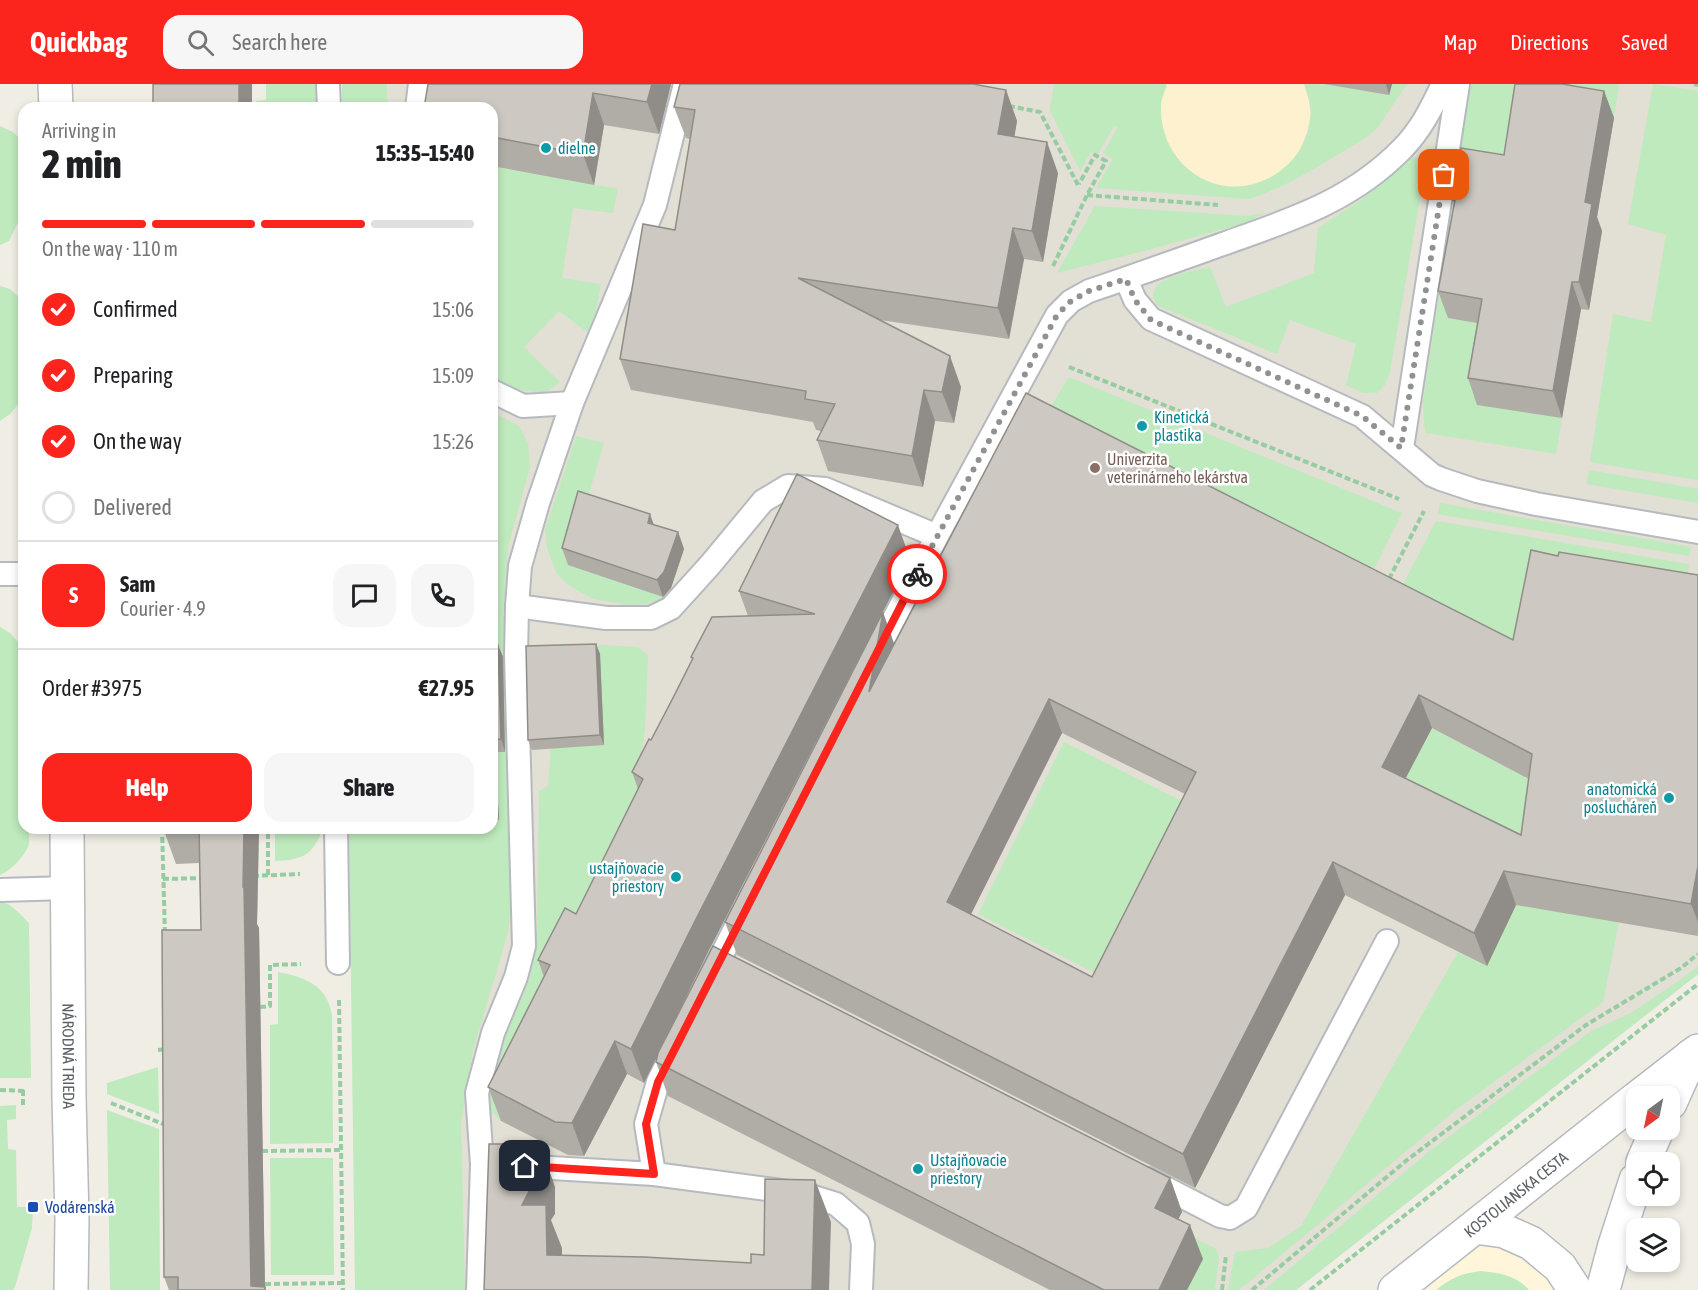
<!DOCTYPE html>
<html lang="en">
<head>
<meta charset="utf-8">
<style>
  :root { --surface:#fff; --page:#f6f6f6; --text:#202124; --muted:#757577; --line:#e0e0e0; --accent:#fc251e }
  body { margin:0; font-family:"Asap Condensed",sans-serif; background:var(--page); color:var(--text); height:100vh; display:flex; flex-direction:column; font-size:22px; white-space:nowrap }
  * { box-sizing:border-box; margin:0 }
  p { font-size:20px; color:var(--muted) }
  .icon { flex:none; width:33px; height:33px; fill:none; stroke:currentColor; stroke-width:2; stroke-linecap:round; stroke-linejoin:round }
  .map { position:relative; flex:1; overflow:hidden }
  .side { position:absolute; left:18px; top:18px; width:480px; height:732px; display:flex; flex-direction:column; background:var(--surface); border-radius:18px; box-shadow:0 3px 9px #0003 }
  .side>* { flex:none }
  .needle { width:39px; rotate:213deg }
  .controls { position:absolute; left:1626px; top:1002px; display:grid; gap:12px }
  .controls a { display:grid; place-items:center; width:54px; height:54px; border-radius:12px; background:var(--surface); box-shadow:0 3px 9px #0003; font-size:30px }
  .pin { position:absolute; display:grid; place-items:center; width:51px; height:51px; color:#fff; margin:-26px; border-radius:12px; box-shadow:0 3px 9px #0006 }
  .courier { position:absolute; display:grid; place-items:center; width:60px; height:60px; margin:-30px; border:4px solid #fc251e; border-radius:50%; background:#fff; color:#222; box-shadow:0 2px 8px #0007 }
  .head em { font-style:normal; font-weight:800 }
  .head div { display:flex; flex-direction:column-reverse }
  .head { display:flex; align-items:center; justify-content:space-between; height:102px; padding:0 24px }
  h1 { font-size:39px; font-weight:800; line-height:45px }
  .bar { display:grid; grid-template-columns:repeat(4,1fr); gap:9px 6px; align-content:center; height:72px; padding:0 24px }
  .bar i { height:8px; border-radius:4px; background:var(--line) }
  .bar .active { background:var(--accent) }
  .bar p { grid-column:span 4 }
  .line { display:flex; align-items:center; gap:15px; padding:0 24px; border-top:2px solid var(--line) }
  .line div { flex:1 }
  .round { display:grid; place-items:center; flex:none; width:63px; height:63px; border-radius:18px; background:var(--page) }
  ol { padding:0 24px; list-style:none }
  li { display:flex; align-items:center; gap:18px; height:66px }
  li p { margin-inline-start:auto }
  li .icon { padding:6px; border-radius:50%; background:var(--accent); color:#fff; stroke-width:4 }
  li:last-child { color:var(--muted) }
  li i { width:33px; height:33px; border:3px solid var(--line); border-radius:50% }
  .cta { display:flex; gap:12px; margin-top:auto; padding:12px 24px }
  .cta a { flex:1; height:69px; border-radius:18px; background:var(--accent); color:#fff; font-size:24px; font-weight:800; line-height:69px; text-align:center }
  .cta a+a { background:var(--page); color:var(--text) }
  header { display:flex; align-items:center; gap:36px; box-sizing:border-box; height:84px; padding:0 30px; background:var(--accent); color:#fff }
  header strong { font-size:28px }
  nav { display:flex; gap:33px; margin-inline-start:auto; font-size:21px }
  .search { width:420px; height:54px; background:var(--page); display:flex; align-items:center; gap:15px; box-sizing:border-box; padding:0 21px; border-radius:18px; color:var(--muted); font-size:22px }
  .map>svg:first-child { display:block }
  .commercial { fill:#fff5da }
  .education { fill:#e2dfd4 }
  .green { fill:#bfeabd }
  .sand { fill:#fef1d0 }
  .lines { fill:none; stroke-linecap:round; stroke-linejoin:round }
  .service-casing { stroke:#b6babf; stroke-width:26 }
  .minor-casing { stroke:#b6babf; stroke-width:36 }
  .tertiary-casing { stroke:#b6babf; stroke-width:36 }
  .path { stroke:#96cca2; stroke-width:4; stroke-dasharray:6 3; stroke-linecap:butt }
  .service { stroke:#fff; stroke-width:22 }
  .minor { stroke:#fff; stroke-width:33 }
  .tertiary { stroke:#fff; stroke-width:33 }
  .wall { fill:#b0ada7; fill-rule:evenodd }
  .shaded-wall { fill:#908d88 }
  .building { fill:#cdc9c2; stroke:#908d88; stroke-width:1.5; fill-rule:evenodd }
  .done { stroke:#909292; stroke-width:6; stroke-dasharray:0 10.8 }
  .route { stroke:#fc251e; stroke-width:8 }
  .culture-dot { fill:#0f9aa8; stroke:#fff; stroke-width:2 }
  .education-dot { fill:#8d6e63; stroke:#fff; stroke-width:2 }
  .transit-dot { fill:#1a4fb4; stroke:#fff; stroke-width:2 }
  .labels { text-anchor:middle; stroke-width:5; stroke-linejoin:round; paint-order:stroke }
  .culture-label { font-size:16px; fill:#0d838f; stroke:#fff; text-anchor:start }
  .education-label { font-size:16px; fill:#785e54; stroke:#fff; text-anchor:start }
  .street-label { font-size:16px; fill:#5c6166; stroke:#fff }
  .transit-label { font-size:16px; fill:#164399; stroke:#fff; text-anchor:start }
</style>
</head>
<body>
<header>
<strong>Quickbag</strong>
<div class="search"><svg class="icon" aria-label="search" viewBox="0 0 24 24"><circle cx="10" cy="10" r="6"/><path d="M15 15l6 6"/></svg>Search here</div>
<nav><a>Map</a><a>Directions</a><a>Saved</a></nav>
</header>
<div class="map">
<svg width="1698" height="1206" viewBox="0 0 1698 1206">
  <rect width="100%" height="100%" fill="#f0ede4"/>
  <path class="commercial" d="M1475,1143L1575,1206H1395Z"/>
  <path class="education" d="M370,0H1698V890L1296,1206H410L492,744V24H370Z"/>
  <g class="green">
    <path d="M266,0H316L318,24H256V17L266,16Z"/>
    <rect x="342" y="0" width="45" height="24"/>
    <path d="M1054,0H1167L1161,20L1297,71L1308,49L1310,24L1304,0H1324L1389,11L1392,0H1407L1378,43L1367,53C1329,75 1291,102 1249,115L1096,104L1113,75L1103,69L1118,43L1114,42L1098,70L1091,68L1080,87L1050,27Z"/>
    <path d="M1470,0H1619L1614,34L1526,20L1492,242L1562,334L1556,370L1426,349L1424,340L1423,318Z"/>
    <path d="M1653,0L1698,7V396L1590,378L1613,230L1651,238L1666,151L1628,140Z"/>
    <path d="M0,42L13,48L19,54L20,134L9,157L0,161Z"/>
    <path d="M1412,74H1419L1424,79L1425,86L1390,288L1385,301L1377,309H1363L1346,301L1356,260L1290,236L1277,270L1158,222C1137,195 1193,187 1210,183L1226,223L1314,189L1318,144L1365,113L1401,81Z"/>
    <path d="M492,82L618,105L613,129L573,124L562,194L601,200L591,251L559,227L524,263L560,298L545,309C526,307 507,306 492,294Z"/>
    <path d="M1095,122L1247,132L1266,129L1245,139L1148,166L1057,189Z"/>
    <path d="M0,202L10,205L21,215L22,316L10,330L0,337Z"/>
    <path d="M1069,293L1402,429L1363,507L1039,342Z"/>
    <path d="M492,328L519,342L528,359L530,383L508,463L504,518L513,813L507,852L473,967L461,1039L465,1206H355L349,744H492Z"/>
    <path d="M576,352L604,359L568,481L667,514L646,520L629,521L593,515L568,501L556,488L547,464L545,446Z"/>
    <path d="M1589,386L1698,405V419L1587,400Z"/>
    <path d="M1440,419L1692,463L1689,472L1438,430Z"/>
    <path d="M1436,437L1689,480L1686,504L1603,918L1457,1025L1239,1206H1228L1235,1168L1268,1164L1301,1142L1458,868L1487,882L1395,715L1432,644L1500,680L1392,522Z"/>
    <path d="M0,543L10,549L24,565V744H28C29,750 30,758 28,763C23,774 10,787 0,791Z"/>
    <path d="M565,559L638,563L648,571L645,646L639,684L657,672L563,914L501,1037L491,1027L489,1004L508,946L530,894L537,844L539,707L548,702L551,663L604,660L601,615L557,563Z"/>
    <path d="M1064,658L1198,725L1111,897L978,830Z"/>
    <path d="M275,744H323C313,771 303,776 275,777Z"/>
    <path d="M0,817C12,820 21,831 29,839L31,994H0Z"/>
    <path d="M1698,882V890L1296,1206H1264L1431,1066L1591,947L1631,929L1680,896Z"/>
    <path d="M278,888C305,893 327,901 332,931L333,1059L270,1060V941L278,940Z"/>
    <path d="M158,983L159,1030L107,1010V999Z"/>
    <path d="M16,1021V1035L7,1036L8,1065L16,1066L17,1123H33L32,1144L15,1203L13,1206H0V1022Z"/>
    <path d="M107,1026L159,1045L160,1206H110Z"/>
    <path d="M270,1074H333L334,1191H271Z"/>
    <path d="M1167,1141L1215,1164L1219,1171L1215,1206H1187L1202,1175Z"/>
    <path d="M1481,1187C1499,1189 1516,1191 1529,1206H1436C1451,1194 1462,1189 1481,1187Z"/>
  </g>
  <path class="sand" d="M1167,0H1304C1306,7 1309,15 1310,23C1312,36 1307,50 1301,63C1294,77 1282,87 1269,94C1216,121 1159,80 1161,22C1161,15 1165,7 1167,0Z"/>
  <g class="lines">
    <defs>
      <g id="service">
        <path d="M328,0L329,24"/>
        <path d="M685,0L655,121L572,319L538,419L520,482L517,522L516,572L524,862L516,893L493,949L477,1009L482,1080L654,1090L804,1110L836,1120L858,1139L863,1160L861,1206"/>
        <path d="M417,24L420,0"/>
        <path d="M1126,195L1135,216L1151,235L1362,332L1432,391L1441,395L1477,407L1536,420L1698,448"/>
        <path d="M492,307L523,322L572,319"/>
        <path d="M1402,364L1458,0"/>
        <path d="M0,490H24"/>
        <path d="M517,522L606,534H651L671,524L710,481L763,417L788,402L825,405L937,452"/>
        <path d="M875,571L937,452L1057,231L1071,217L1089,207C1134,192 1178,176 1223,160C1290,136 1350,118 1402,65C1421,46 1432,23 1443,0"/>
        <path d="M336,744L338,879"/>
        <path d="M0,806L68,804"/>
        <path d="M710,894L744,827"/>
        <path d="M654,1090L646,1040L658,998L675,964"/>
        <path d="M1148,1095L1220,1132L1230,1134L1246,1124L1387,857"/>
        <path d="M478,1206L482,1080"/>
      </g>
      <g id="minor">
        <path d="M1670,1019L1691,972"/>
        <path d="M1643,1078L1657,1046"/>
        <path d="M1603,1206L1615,1161L1636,1096"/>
      </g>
      <g id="tertiary">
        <path d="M55,0L56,24"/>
        <path id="s1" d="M67,744L69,1013L72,1135L71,1206"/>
        <path d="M1640,1012L1698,967"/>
        <path d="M1475,1143L1504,1147L1531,1159L1560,1183L1575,1206"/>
        <path id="s2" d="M1395,1206L1636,1015"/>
      </g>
    </defs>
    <use href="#service" class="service-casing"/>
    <use href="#minor" class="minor-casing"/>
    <use href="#tertiary" class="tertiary-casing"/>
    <g class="path">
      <path d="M1694,0L1698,1"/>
      <path d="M1009,22L1040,28L1078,101"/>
      <path d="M1087,111L1218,121"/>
      <path d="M1053,182L1087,111L1106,77L1095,71L1079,100"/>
      <path d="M1069,283L1399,415"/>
      <path d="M1389,495L1424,427"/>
      <path d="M162,744L165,851"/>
      <path d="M268,791V744"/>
      <path d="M253,792L300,790"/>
      <path d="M163,795L204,794"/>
      <path d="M339,916L343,1206"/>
      <path d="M260,923L270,922V881L301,880"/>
      <path d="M158,966L167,965"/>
      <path d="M0,1006L26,1007"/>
      <path d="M23,1006V1022"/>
      <path d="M111,1019L168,1042"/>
      <path d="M262,1067L341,1066"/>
      <path d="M265,1200L343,1199"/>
      <path d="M1222,1206L1226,1171"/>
      <path d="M1252,1206L1407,1076L1586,941L1681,884L1698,870"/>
      <path d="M1310,1206L1698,900"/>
    </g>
    <use href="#service" class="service"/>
    <use href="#minor" class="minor"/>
    <use href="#tertiary" class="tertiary"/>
  </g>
  <g class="wall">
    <path d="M428,0H671L659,50L604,41L594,101L492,82V24Z"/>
    <path d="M1324,0H1392L1389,11Z"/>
    <path d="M1006,6L1017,37L1014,52L1058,89L1043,178L1024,175L1009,255L880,236L961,303L954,339L935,337L923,403L828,387L817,356L821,347L816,346L813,338L631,306L620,275L675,146L690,55L686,54L674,23Z"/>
    <path d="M1604,7L1614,34L1597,133L1602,147L1589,226L1581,225L1562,334L1477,321L1468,294L1477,239L1448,234L1438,207L1455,120L1453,116Z"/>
    <path d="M654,441L678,448L684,465L671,504L663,513L568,481L562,464Z"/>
    <path d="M1558,472L1698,491V852L1516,821L1487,882L1345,811L1195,1104L737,871L725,838L894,560L1513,556ZM1432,644L1529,695L1521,751L1406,694ZM1062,649L1185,710L1092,893L971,830Z"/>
    <path d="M910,475L707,870L644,999L627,990L584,1072L568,1071L501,1037L488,1003L544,893L538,876L576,830L638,705L632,688L651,656L692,575L691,573L748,532L739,507Z"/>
    <path d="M596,560L600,570L604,661L532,666L528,656Z"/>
    <path d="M492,561H498L503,573L505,668H495L499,736H492Z"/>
    <path d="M163,744H259L257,840L259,844L265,1203L266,1206H169L164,1193L201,846L199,779L176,780Z"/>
    <path d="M656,978L1170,1094L1182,1128L1178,1135L1203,1175L1187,1206H1050L668,1012Z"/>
  </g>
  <g class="shaded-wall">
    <rect x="239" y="0" width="13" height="24"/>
    <path d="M652,0H671L659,50L647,18Z"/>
    <path d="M1386,0H1392L1389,11Z"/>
    <path d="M1006,6L1017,37L1010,81L998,50Z"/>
    <path d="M1604,7L1614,34L1597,133L1602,147L1589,226L1579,198L1585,118Z"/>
    <path d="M593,9L604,41L594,101L583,70Z"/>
    <path d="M1047,58L1058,89L1043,178L1032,147Z"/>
    <path d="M1013,144L1024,175L1009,255L998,224Z"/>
    <path d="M1572,198L1581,225L1562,334L1553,307Z"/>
    <path d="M950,272L961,303L954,339L942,308Z"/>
    <path d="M924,306L935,337L923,403L912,372Z"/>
    <path d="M650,430L656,447L648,439Z"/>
    <path d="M898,441L910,475L707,870L644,999L631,965L695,837Z"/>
    <path d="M678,448L684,465L671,504L663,513L657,496Z"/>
    <path d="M883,528L895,562L869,608Z"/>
    <path d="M596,560L600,570L604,661L600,651Z"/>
    <path d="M498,561L503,573L505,668L501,655Z"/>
    <path d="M1419,611L1432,644L1394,716L1382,683Z"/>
    <path d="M1049,615L1062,649L960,852L947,818Z"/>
    <path d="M492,661L495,668L499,736L495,723L492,681Z"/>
    <path d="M244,744H259L257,840L259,844L265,1206L251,1202L243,803Z"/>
    <path d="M1333,778L1345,811L1195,1104L1183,1070Z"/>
    <path d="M1698,782V838L1691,820Z"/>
    <path d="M1504,787L1516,821L1487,882L1474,849Z"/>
    <path d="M615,957L627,990L584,1072L572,1039Z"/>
    <path d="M540,1060L555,1103V1130L551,1136L562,1164V1206L522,1121Z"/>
    <path d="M1170,1094L1182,1128L1167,1157L1155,1124Z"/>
    <path d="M815,1096L831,1138L829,1206H812Z"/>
    <path d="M1190,1141L1203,1175L1187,1206H1159Z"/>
  </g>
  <g class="building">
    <rect x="153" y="0" width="86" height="24"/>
    <path d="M428,0H652L647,18L593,9L583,70L492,53V24H424Z"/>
    <path d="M680,0H973L1006,6L998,50L1047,58L1032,147L1013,144L998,224L798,194L950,272L942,308L924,306L912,372L817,356L835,320L805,315L806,307L620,275L643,140L675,146L695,26L674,23Z"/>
    <path d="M1515,0H1562L1604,7L1585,118L1592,120L1579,198H1572L1553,307L1468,294L1482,215L1438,207L1455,116H1453L1461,64L1504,71Z"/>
    <path d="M1026,309L1513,556L1531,466L1558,472L1559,468L1698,491V782L1691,820L1504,787L1474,849L1333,778L1183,1070L725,838L883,528L869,608ZM1419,611L1532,670L1521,751L1382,683ZM1049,615L1196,688L1092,893L947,818Z"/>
    <path d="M797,390L898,441L695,837L631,965L615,957L572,1039L555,1038L488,1003L550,881L538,876L565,824L576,830L643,695L632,688L649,655L651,656L674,612L693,574L691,573L712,533L815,530L739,507Z"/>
    <path d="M578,407L650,430L648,439L678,448L664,488L657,496L562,464Z"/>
    <path d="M596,560L600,651L528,656L526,562Z"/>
    <path d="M492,561H498L501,655L492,656Z"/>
    <path d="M492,681L495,723L492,724Z"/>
    <path d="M199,744H244L243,803H244L251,1202L265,1203V1206H178V1193H164L162,846H201Z"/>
    <path d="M713,862L1170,1094L1155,1124L1190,1141L1159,1206H1104L656,978L658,969Z"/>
    <path d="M489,1060H540L539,1088L522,1121H546L547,1171L644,1173L751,1179V1170L764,1171L765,1095L815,1096L812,1206H484Z"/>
  </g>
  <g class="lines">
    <path class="done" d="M917,490L1057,231L1071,217L1089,207L1126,195L1135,216L1151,236L1362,332L1401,364L1444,91"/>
    <path class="route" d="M525,1082L654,1090L646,1040L658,998L917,490"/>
  </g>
  <g class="culture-dot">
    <circle cx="546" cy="64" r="6"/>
    <circle cx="1142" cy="342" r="6"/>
    <circle cx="1669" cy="714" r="6"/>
    <circle cx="676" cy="793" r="6"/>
    <circle cx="918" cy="1085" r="6"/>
  </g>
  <circle class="education-dot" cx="1095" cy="384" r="6"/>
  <rect class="transit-dot" x="27" y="1117" width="12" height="12" rx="3"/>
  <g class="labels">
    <g class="culture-label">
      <text x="558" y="70">dielne</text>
      <text x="1154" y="339">Kinetická<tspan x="1154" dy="18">plastika</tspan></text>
      <text x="1657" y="711" text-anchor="end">anatomická<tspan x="1657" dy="18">poslucháreň</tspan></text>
      <text x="664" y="790" text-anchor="end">ustajňovacie<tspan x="664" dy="18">priestory</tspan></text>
      <text x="930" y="1082">Ustajňovacie<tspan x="930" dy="18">priestory</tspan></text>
    </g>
    <g class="education-label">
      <text x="1107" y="381">Univerzita<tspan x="1107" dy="18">veterinárneho lekárstva</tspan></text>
    </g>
    <g class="street-label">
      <text dy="6" stroke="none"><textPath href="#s1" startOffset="228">NÁRODNÁ TRIEDA</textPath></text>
      <text dy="6" stroke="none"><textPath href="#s2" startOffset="154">KOSTOLIANSKA CESTA</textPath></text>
    </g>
    <g class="transit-label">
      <text x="45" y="1129">Vodárenská</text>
    </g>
  </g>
</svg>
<div class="controls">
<a><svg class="needle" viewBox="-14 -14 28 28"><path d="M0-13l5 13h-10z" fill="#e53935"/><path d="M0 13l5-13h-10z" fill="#757577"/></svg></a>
<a><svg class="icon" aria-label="locate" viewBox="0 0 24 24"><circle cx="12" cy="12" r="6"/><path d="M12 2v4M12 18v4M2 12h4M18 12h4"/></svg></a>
<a><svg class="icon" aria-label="layers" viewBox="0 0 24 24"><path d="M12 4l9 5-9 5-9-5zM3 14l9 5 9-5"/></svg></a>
</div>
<div class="pin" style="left:1444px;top:91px;background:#ea580c"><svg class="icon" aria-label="bag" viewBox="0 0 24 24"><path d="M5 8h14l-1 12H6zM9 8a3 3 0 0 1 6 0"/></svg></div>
<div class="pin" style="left:525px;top:1082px;background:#1f2937"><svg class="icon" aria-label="home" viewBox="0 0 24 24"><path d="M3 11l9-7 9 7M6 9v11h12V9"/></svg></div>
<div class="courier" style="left:917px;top:490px"><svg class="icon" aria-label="bike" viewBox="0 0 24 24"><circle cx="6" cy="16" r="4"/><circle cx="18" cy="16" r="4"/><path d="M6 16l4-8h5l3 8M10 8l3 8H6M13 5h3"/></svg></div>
<section class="side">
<div class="head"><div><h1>2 min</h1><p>Arriving in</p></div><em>15:35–15:40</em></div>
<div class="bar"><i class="active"></i><i class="active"></i><i class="active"></i><i></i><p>On the way · 110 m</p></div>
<ol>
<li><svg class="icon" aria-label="check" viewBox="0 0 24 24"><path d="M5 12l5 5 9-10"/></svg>Confirmed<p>15:06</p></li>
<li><svg class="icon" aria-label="check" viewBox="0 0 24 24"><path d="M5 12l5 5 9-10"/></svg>Preparing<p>15:09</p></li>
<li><svg class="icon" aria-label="check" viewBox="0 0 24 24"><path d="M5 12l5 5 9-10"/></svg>On the way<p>15:26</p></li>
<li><i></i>Delivered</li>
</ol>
<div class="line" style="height:108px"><b class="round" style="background:var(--accent);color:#fff">S</b><div><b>Sam</b><p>Courier · 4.9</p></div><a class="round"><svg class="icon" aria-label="chat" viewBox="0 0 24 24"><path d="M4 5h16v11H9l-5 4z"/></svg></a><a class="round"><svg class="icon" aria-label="phone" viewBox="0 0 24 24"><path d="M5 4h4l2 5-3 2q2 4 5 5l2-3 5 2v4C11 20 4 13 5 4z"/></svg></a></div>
<div class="line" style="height:78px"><div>Order #3975</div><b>€27.95</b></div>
<div class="cta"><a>Help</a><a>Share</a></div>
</section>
</div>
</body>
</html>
